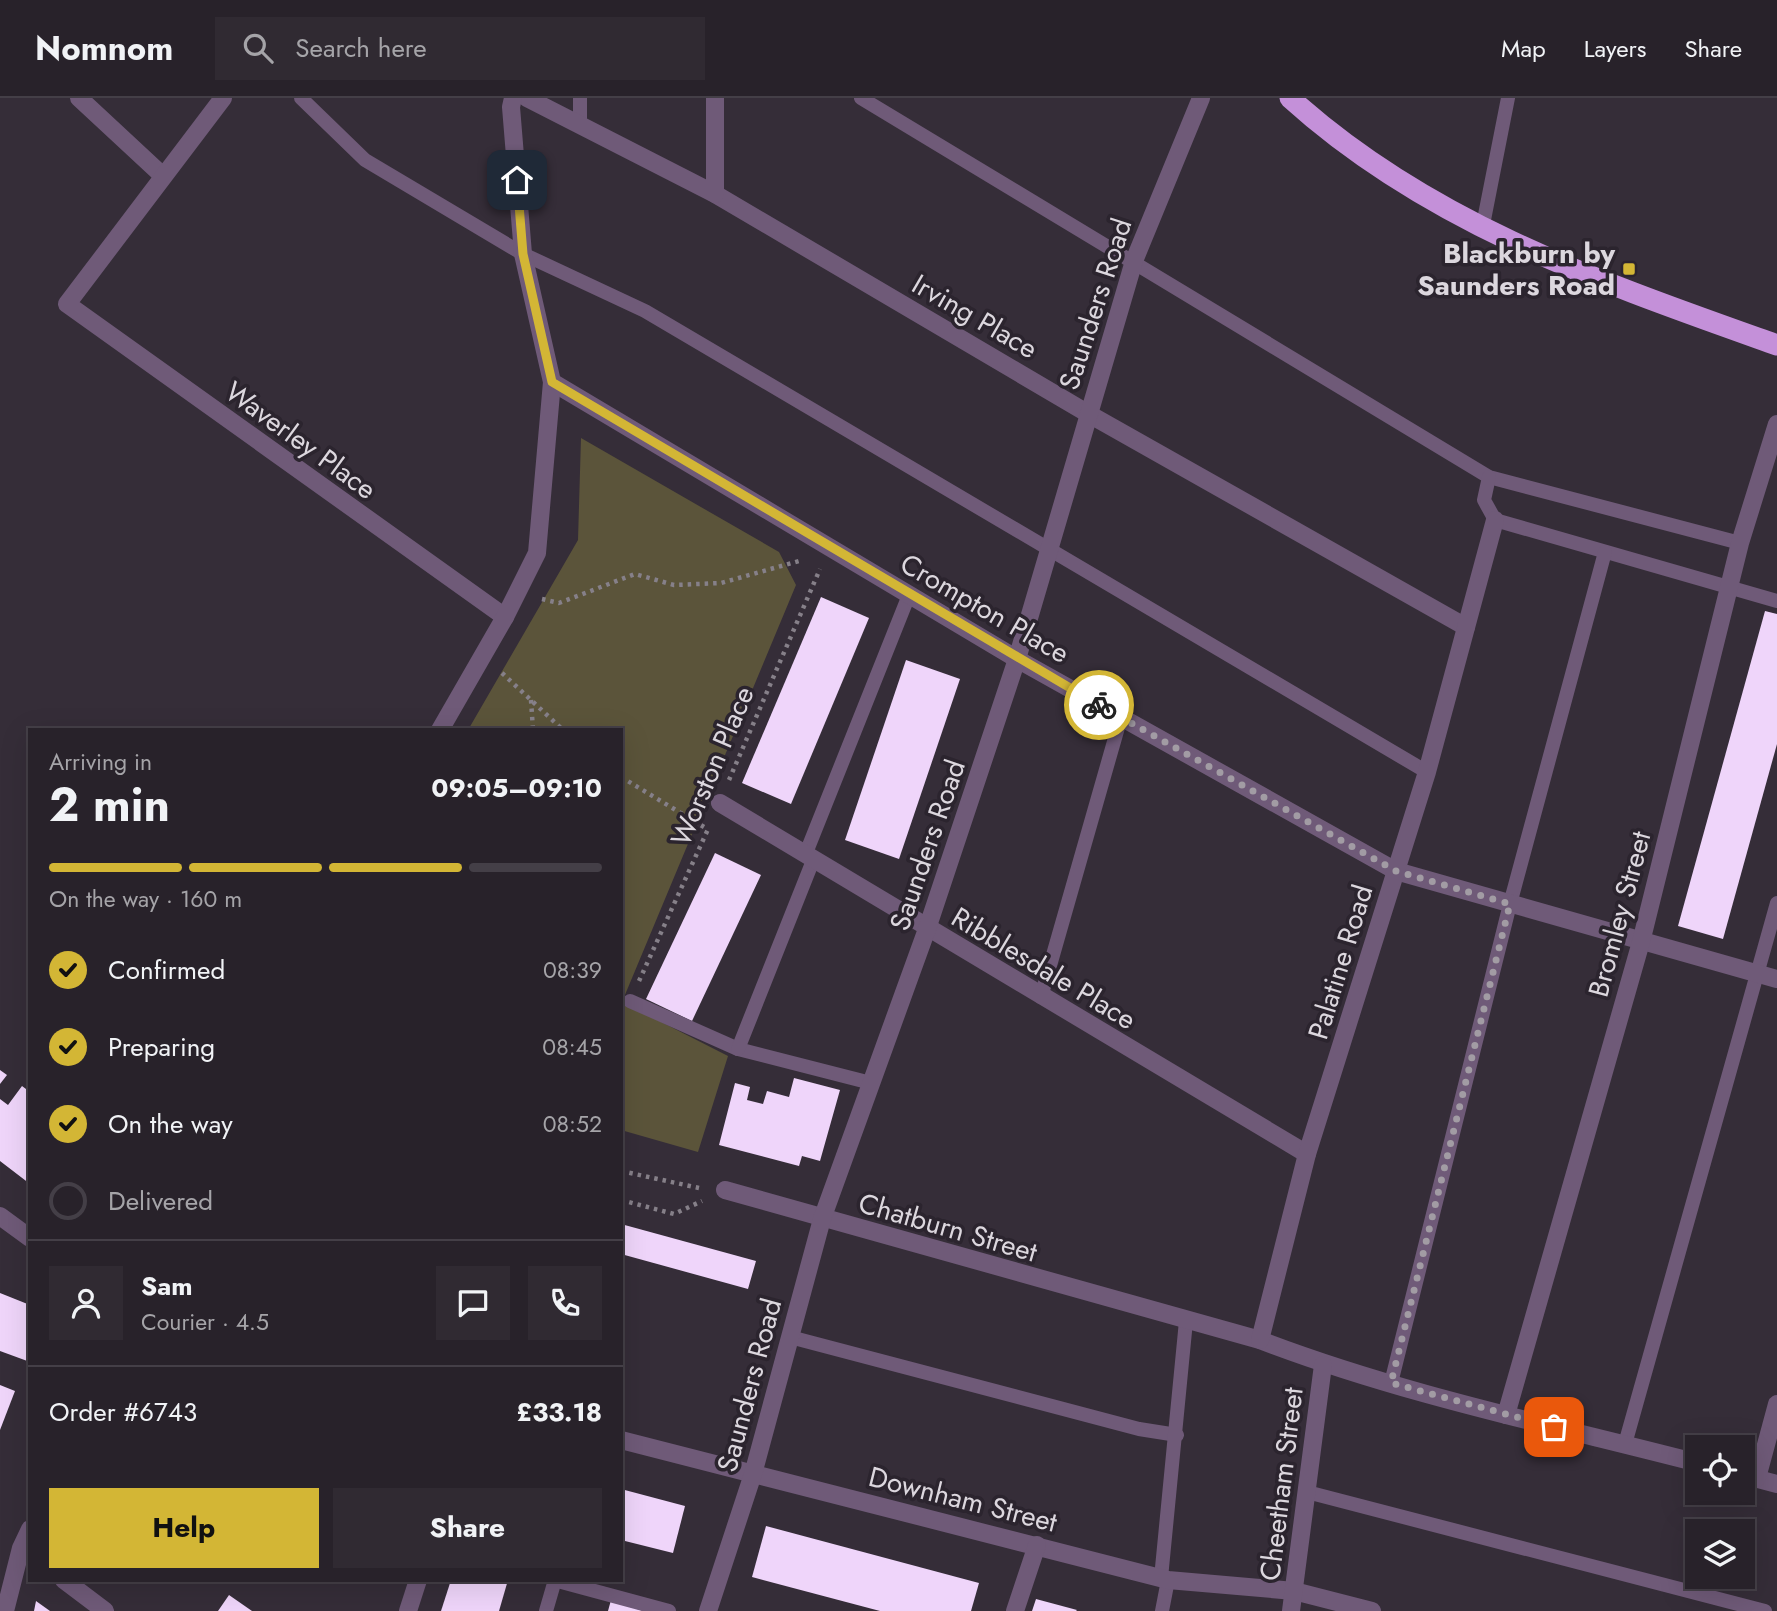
<!DOCTYPE html>
<html lang="en">
<head>
<meta charset="utf-8">
<style>
  :root { --surface:#28222a; --page:#302a32; --text:#f1f3f6; --muted:#a5a4a8; --line:#443f47; --accent:#d3b635 }
  body { margin:0; font-family:Jost,sans-serif; background:var(--page); color:var(--text); height:100vh; display:flex; flex-direction:column; font-size:26px; white-space:nowrap }
  * { box-sizing:border-box; margin:0 }
  p { font-size:23px; color:var(--muted) }
  .icon { flex:none; width:38px; height:38px; fill:none; stroke:currentColor; stroke-width:2; stroke-linecap:round; stroke-linejoin:round }
  .map { position:relative; flex:1; overflow:hidden }
  .details { position:absolute; left:28px; top:630px; width:595px; height:854px; display:flex; flex-direction:column; background:var(--surface); border-radius:0px; box-shadow:0 7px 28px #0002,0 0 0 2px var(--line) }
  .details>* { flex:none }
  .controls { position:absolute; left:1685px; top:1337px; display:grid; gap:14px }
  .controls a { display:grid; place-items:center; width:70px; height:70px; border-radius:0px; background:var(--surface); box-shadow:0 7px 28px #0002,0 0 0 2px var(--line); font-size:35px }
  .pin { position:absolute; display:grid; place-items:center; width:60px; height:60px; color:#fff; margin:-30px; border-radius:14px; box-shadow:0 4px 10px #0006 }
  .courier { position:absolute; display:grid; place-items:center; width:70px; height:70px; margin:-35px; border:5px solid #d3b635; border-radius:50%; background:#fff; color:#222; box-shadow:0 2px 9px #0007 }
  .summary em { font-style:normal; font-weight:700 }
  .summary div { display:flex; flex-direction:column-reverse }
  .summary { display:flex; align-items:center; justify-content:space-between; height:119px; padding:0 21px }
  h1 { font-size:46px; font-weight:700; line-height:52px }
  .bar { display:grid; grid-template-columns:repeat(4,1fr); gap:10px 7px; align-content:center; height:84px; padding:0 21px }
  .bar i { height:9px; border-radius:5px; background:var(--line) }
  .bar .on { background:var(--accent) }
  .bar p { grid-column:span 4 }
  .line { display:flex; align-items:center; gap:18px; padding:0 21px; border-top:2px solid var(--line) }
  .line div { flex:1 }
  .round { display:grid; place-items:center; flex:none; width:74px; height:74px; border-radius:0px; background:var(--page) }
  ol { padding:0 21px; list-style:none }
  li { display:flex; align-items:center; gap:21px; height:77px }
  li p { margin-inline-start:auto }
  li .icon { padding:7px; border-radius:50%; background:var(--accent); color:#111; stroke-width:4 }
  li:last-child { color:var(--muted) }
  li i { width:38px; height:38px; border:4px solid var(--line); border-radius:50% }
  .button { display:flex; gap:14px; margin-top:auto; padding:14px 21px }
  .button a { flex:1; height:80px; border-radius:0px; background:var(--accent); color:#111; font-size:28px; font-weight:700; line-height:80px; text-align:center }
  .button a+a { background:var(--page); color:var(--text) }
  header { display:flex; align-items:center; gap:42px; box-sizing:border-box; height:98px; padding:0 35px; background:var(--surface); border-bottom:2px solid var(--line) }
  header strong { font-size:33px }
  nav { display:flex; gap:38px; margin-inline-start:auto; font-size:24px }
  .search { width:490px; height:63px; background:var(--page); display:flex; align-items:center; gap:18px; box-sizing:border-box; padding:0 24px; border-radius:0px; color:var(--muted); font-size:26px }
  .map>svg:first-child { display:block }
  .green { fill:#5b543a }
  .building { fill:#efd5fa }
  .lines { fill:none; stroke-linecap:round; stroke-linejoin:round }
  .path { stroke:#868089; stroke-width:4.5; stroke-dasharray:3.5 5; stroke-linecap:butt }
  .lane { stroke:#6f5a78; stroke-width:14 }
  .street { stroke:#6f5a78; stroke-width:18 }
  .highway { stroke:#c490d9; stroke-width:21 }
  .done { stroke:#a29ca4; stroke-width:7; stroke-dasharray:0 12.6 }
  .route { stroke:#d3b635; stroke-width:9 }
  .poi-dot { fill:#d3b635; stroke:#2b242e; stroke-width:2.5 }
  .labels { text-anchor:middle; stroke-width:7; stroke-linejoin:round; paint-order:stroke }
  .poi-label { font-size:28px; font-weight:bold; fill:#dcd7de; stroke:#2b242e; text-anchor:end }
  .street-label { font-size:28px; fill:#dcd7de; stroke:#2b242e }
</style>
</head>
<body>
<header>
<strong>Nomnom</strong>
<div class="search"><svg class="icon" aria-label="search" viewBox="0 0 24 24"><circle cx="10" cy="10" r="6"/><path d="M15 15l6 6"/></svg>Search here</div>
<nav><a>Map</a><a>Layers</a><a>Share</a></nav>
</header>
<div class="map">
<svg width="1777" height="1513" viewBox="0 0 1777 1513">
  <rect width="100%" height="100%" fill="#352d38"/>
  <path class="green" d="M581,340L779,454L796,487L622,904L728,958L698,1054L621,1032V632H468L578,442Z"/>
  <g class="building">
    <path d="M821,499L869,520L791,706L742,685Z"/>
    <path d="M1765,513L1777,516V646L1723,841L1678,828Z"/>
    <path d="M906,562L960,581L899,761L845,742Z"/>
    <path d="M715,755L761,777L692,923L646,901Z"/>
    <path d="M0,972L7,977L0,986Z"/>
    <path d="M794,980L840,992L820,1063L802,1058L799,1068L719,1047L735,985L750,989L747,1002L763,1006L767,993L789,999Z"/>
    <path d="M22,988L30,994V1086L0,1063V1001L8,1007Z"/>
    <path d="M621,1126L756,1163L748,1191L621,1156Z"/>
    <path d="M0,1195L30,1207V1264L0,1253Z"/>
    <path d="M0,1287L15,1293L0,1332Z"/>
    <path d="M621,1391L685,1408L673,1455L621,1442Z"/>
    <path d="M766,1428L979,1485L971,1513H880L752,1479Z"/>
    <path d="M451,1482H508L499,1513H441Z"/>
    <path d="M229,1497L252,1513H218Z"/>
    <path d="M1036,1501L1077,1512L1076,1513H1032Z"/>
    <path d="M611,1502L643,1513H608Z"/>
    <path d="M36,1503L50,1513H34Z"/>
  </g>
  <g class="lines">
    <g class="path">
      <path d="M542,501L559,505L635,476L674,487L721,485L799,463"/>
      <path d="M502,575L563,632"/>
      <path d="M531,602L533,632"/>
      <path d="M621,679L704,729"/>
      <path d="M729,682L820,471"/>
      <path d="M639,883L709,729"/>
      <path d="M621,1073L699,1090"/>
      <path d="M621,1102L674,1116L702,1103"/>
    </g>
    <g class="lane">
      <path d="M301,0L365,62L523,156L645,213L1427,674"/>
      <path d="M580,0V28"/>
      <path d="M861,0L1489,379L1740,445"/>
      <path d="M1482,132L1508,0"/>
      <path d="M1489,379L1484,402L1495,422L1777,503"/>
      <path d="M806,755L909,497"/>
      <path d="M1041,899L1121,619"/>
      <path d="M630,903L738,951L871,985"/>
      <path d="M738,951L814,760"/>
      <path d="M790,1239L1139,1331L1177,1337"/>
      <path d="M1391,1285L1510,806L1605,454"/>
      <path d="M1625,1346L1777,805"/>
      <path d="M1307,1394L1765,1513"/>
      <path d="M1161,1480L1186,1223"/>
      <path d="M554,1482L669,1513"/>
      <path d="M546,1513L555,1482"/>
      <path d="M1162,1513L1168,1482"/>
    </g>
    <g class="street">
      <path d="M79,0L163,78"/>
      <path d="M223,0L67,206L505,519"/>
      <path d="M527,0L715,96L1087,315L1466,529"/>
      <path d="M715,0V96"/>
      <path d="M552,284L1017,561L1396,773L1777,881"/>
      <path d="M440,632L505,519L537,455L552,284L523,156L511,9L513,0"/>
      <path d="M720,705L1307,1056"/>
      <path d="M725,1092L1260,1242C1401,1296 1551,1327 1698,1365"/>
      <path d="M0,1118L30,1140"/>
      <path d="M1260,1242L1307,1056L1427,674L1495,422"/>
      <path d="M1506,1317L1641,844L1740,445L1777,326"/>
      <path d="M621,1342L1168,1482L1294,1493L1372,1513"/>
      <path d="M1743,1377L1777,1386"/>
      <path d="M1757,1380L1777,1306"/>
      <path d="M64,1482L105,1513"/>
      <path d="M5,1513L21,1450L30,1431"/>
      <path d="M408,1513L418,1482"/>
      <path d="M708,1513L753,1376L822,1121L927,831L1017,561L1134,163L1201,0"/>
      <path d="M1015,1513L1037,1447"/>
      <path d="M1291,1513L1323,1267"/>
    </g>
    <path class="highway" d="M1290,0C1429,126 1603,185 1777,247"/>
  </g>
  <g class="lines">
    <path class="done" d="M1099,607L1396,773L1510,806L1391,1285L1554,1329"/>
    <path class="route" d="M517,82L523,156L552,284L1099,607"/>
  </g>
  <rect class="poi-dot" x="1622" y="164" width="14" height="14" rx="3.5"/>
  <g class="labels">
    <g class="poi-label">
      <text x="1615" y="165">Blackburn by<tspan x="1615" dy="32">Saunders Road</tspan></text>
    </g>
    <g class="street-label">
      <text transform="translate(1095 206) rotate(-72)" y="10">Saunders Road</text>
      <text transform="translate(975 218) rotate(30)" y="10">Irving Place</text>
      <text transform="translate(301 342) rotate(36)" y="10">Waverley Place</text>
      <text transform="translate(985 510) rotate(30)" y="10">Crompton Place</text>
      <text transform="translate(712 668) rotate(-67)" y="10">Worston Place</text>
      <text transform="translate(927 747) rotate(-71)" y="10">Saunders Road</text>
      <text transform="translate(1619 816) rotate(-75)" y="10">Bromley Street</text>
      <text transform="translate(1340 864) rotate(-73)" y="10">Palatine Road</text>
      <text transform="translate(1044 870) rotate(31)" y="10">Ribblesdale Place</text>
      <text transform="translate(948 1129) rotate(16)" y="10">Chatburn Street</text>
      <text transform="translate(749 1287) rotate(-75)" y="10">Saunders Road</text>
      <text transform="translate(1281 1386) rotate(-83)" y="10">Cheetham Street</text>
      <text transform="translate(963 1401) rotate(14)" y="10">Downham Street</text>
    </g>
  </g>
</svg>
<div class="controls">
<a><svg class="icon" aria-label="locate" viewBox="0 0 24 24"><circle cx="12" cy="12" r="6"/><path d="M12 2v4M12 18v4M2 12h4M18 12h4"/></svg></a>
<a><svg class="icon" aria-label="layers" viewBox="0 0 24 24"><path d="M12 4l9 5-9 5-9-5zM3 14l9 5 9-5"/></svg></a>
</div>
<div class="pin" style="left:1554px;top:1329px;background:#ea580c"><svg class="icon" aria-label="bag" viewBox="0 0 24 24"><path d="M5 8h14l-1 12H6zM9 8a3 3 0 0 1 6 0"/></svg></div>
<div class="pin" style="left:517px;top:82px;background:#1f2937"><svg class="icon" aria-label="home" viewBox="0 0 24 24"><path d="M3 11l9-7 9 7M6 9v11h12V9"/></svg></div>
<div class="courier" style="left:1099px;top:607px"><svg class="icon" aria-label="bike" viewBox="0 0 24 24"><circle cx="6" cy="16" r="4"/><circle cx="18" cy="16" r="4"/><path d="M6 16l4-8h5l3 8M10 8l3 8H6M13 5h3"/></svg></div>
<section class="details">
<div class="summary"><div><h1>2 min</h1><p>Arriving in</p></div><em>09:05–09:10</em></div>
<div class="bar"><i class="on"></i><i class="on"></i><i class="on"></i><i></i><p>On the way · 160 m</p></div>
<ol>
<li><svg class="icon" aria-label="check" viewBox="0 0 24 24"><path d="M5 12l5 5 9-10"/></svg>Confirmed<p>08:39</p></li>
<li><svg class="icon" aria-label="check" viewBox="0 0 24 24"><path d="M5 12l5 5 9-10"/></svg>Preparing<p>08:45</p></li>
<li><svg class="icon" aria-label="check" viewBox="0 0 24 24"><path d="M5 12l5 5 9-10"/></svg>On the way<p>08:52</p></li>
<li><i></i>Delivered</li>
</ol>
<div class="line" style="height:126px"><a class="round"><svg class="icon" aria-label="person" viewBox="0 0 24 24"><circle cx="12" cy="8" r="4"/><path d="M4 21q1-7 8-7t8 7"/></svg></a><div><b>Sam</b><p>Courier · 4.5</p></div><a class="round"><svg class="icon" aria-label="chat" viewBox="0 0 24 24"><path d="M4 5h16v11H9l-5 4z"/></svg></a><a class="round"><svg class="icon" aria-label="phone" viewBox="0 0 24 24"><path d="M5 4h4l2 5-3 2q2 4 5 5l2-3 5 2v4C11 20 4 13 5 4z"/></svg></a></div>
<div class="line" style="height:91px"><div>Order #6743</div><b>£33.18</b></div>
<div class="button"><a>Help</a><a>Share</a></div>
</section>
</div>
</body>
</html>
